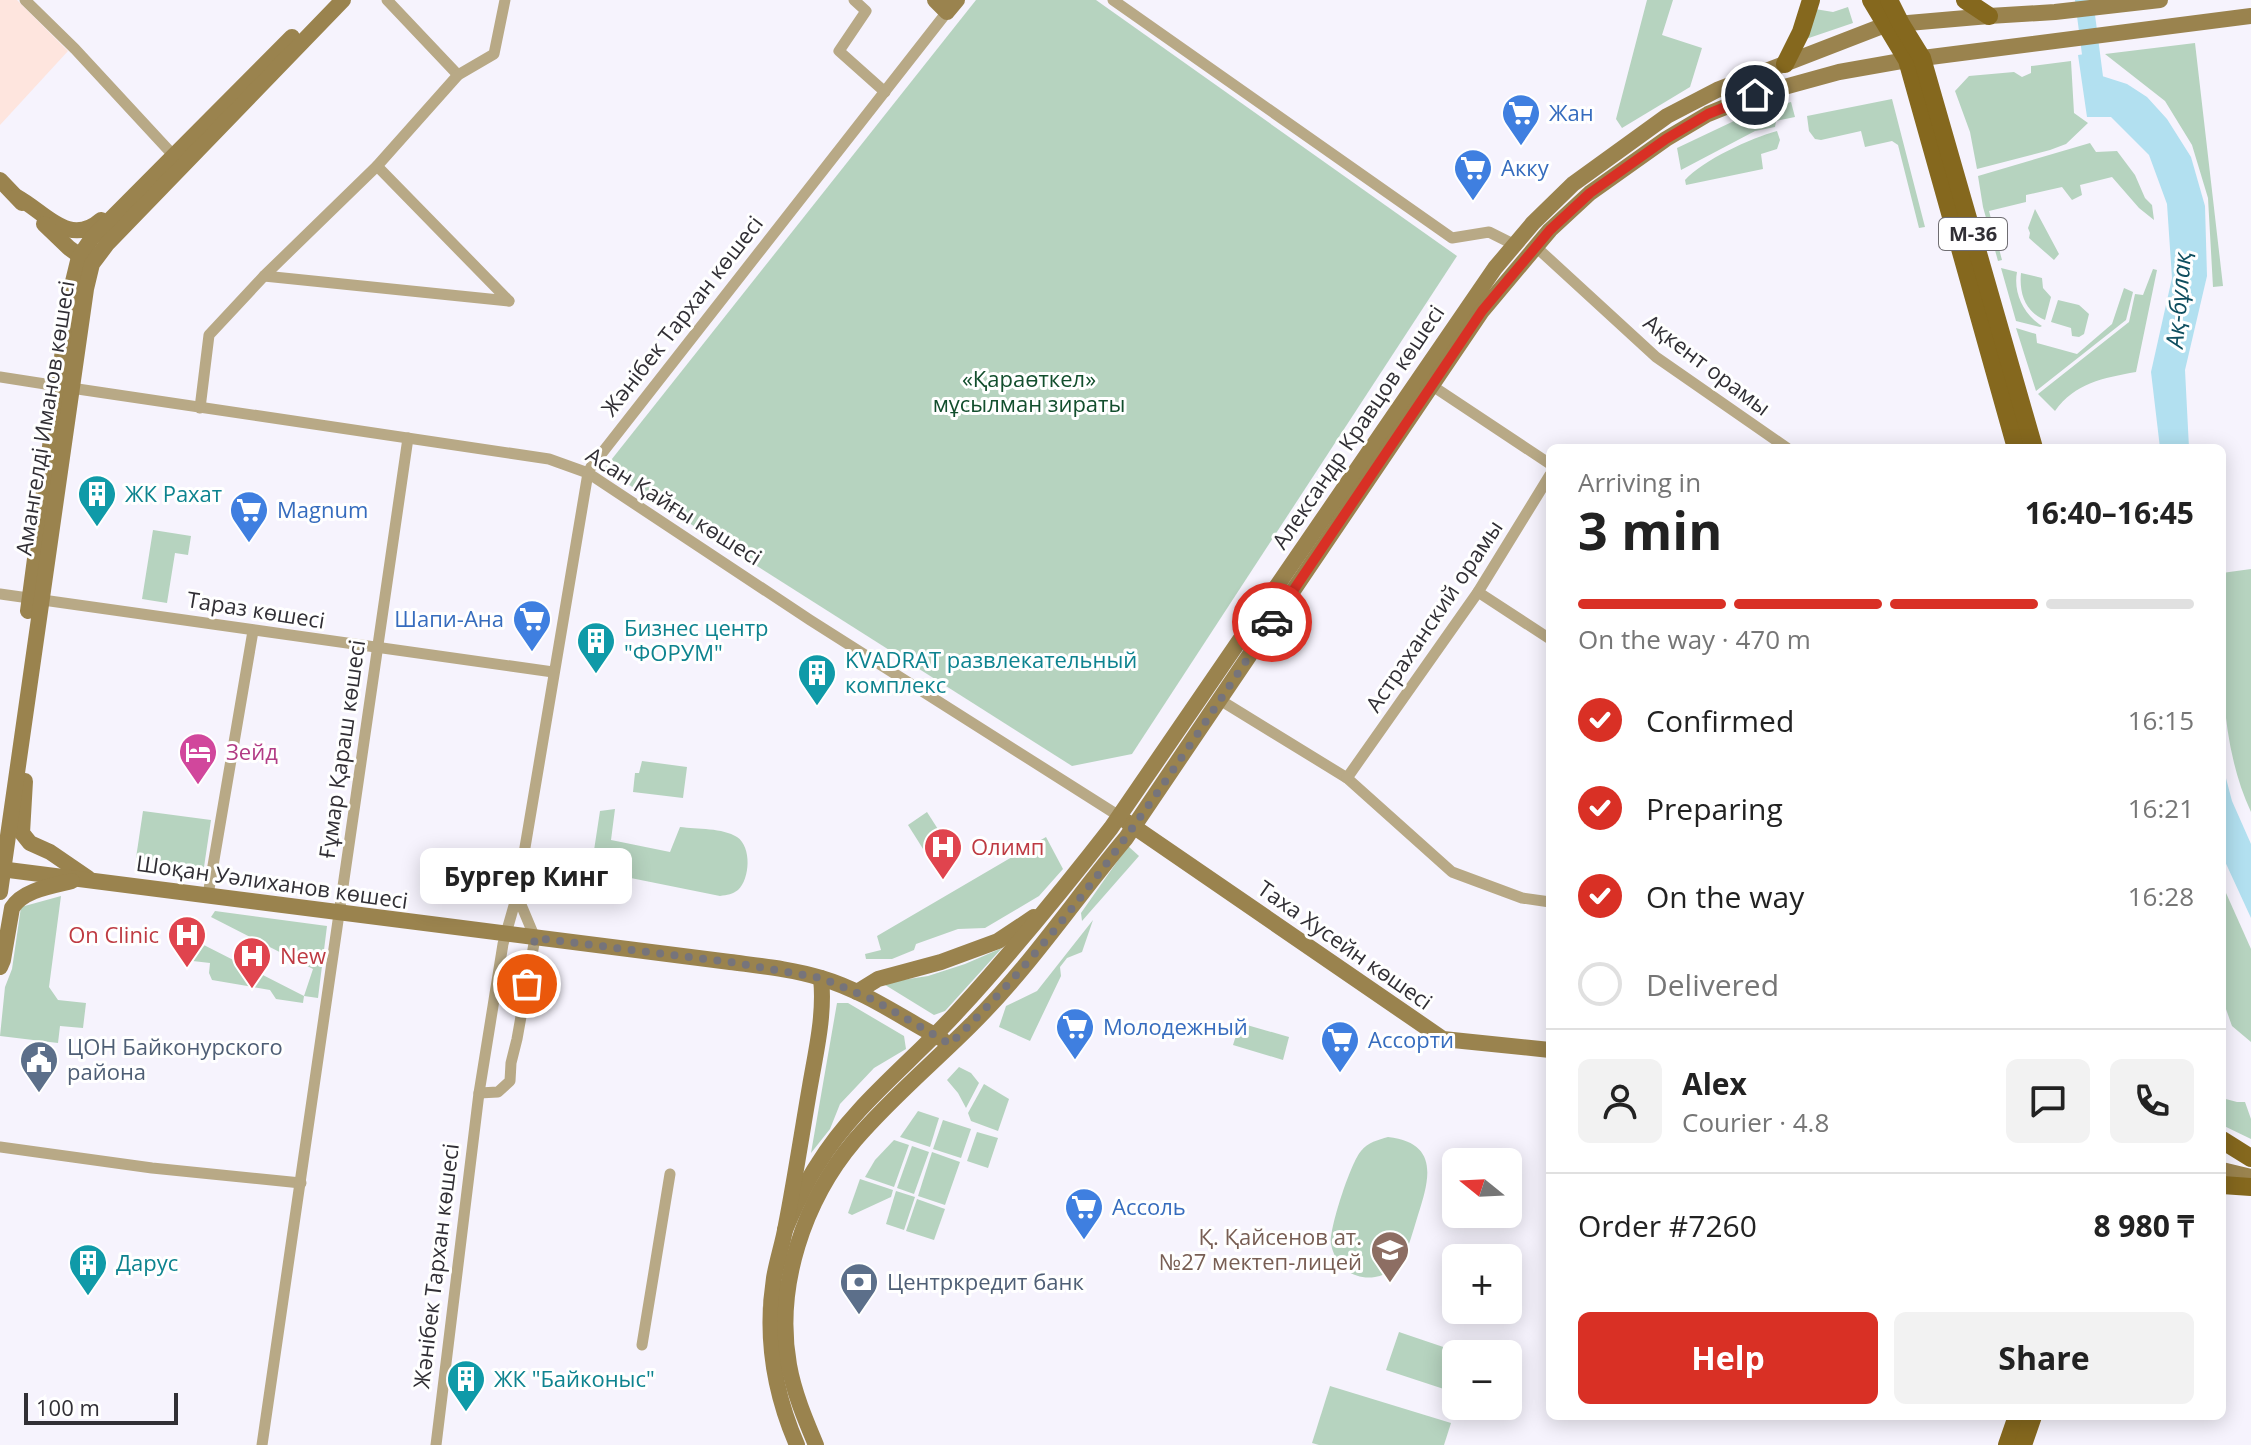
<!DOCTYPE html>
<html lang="en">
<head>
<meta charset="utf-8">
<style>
  :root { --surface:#fff; --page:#f2f2f2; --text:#222; --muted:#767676; --line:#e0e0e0; --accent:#d93025 }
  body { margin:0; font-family:"Open Sans",sans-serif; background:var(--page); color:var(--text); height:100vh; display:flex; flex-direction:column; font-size:30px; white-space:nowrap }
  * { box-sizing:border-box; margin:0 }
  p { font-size:26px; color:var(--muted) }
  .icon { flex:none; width:44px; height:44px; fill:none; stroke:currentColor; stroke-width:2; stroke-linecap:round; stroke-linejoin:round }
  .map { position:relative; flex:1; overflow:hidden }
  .panel { position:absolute; left:1546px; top:444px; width:680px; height:976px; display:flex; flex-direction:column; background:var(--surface); border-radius:12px; box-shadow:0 4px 20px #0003 }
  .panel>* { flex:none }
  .needle { width:52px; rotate:288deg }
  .fabs { position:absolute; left:1442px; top:1148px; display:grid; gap:16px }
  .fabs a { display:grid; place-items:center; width:80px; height:80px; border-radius:12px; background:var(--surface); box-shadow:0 4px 20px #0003; font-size:40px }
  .scale { position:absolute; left:24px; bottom:20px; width:154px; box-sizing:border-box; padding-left:8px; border:4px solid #312f35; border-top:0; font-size:22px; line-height:28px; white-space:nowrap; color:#312f35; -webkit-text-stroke:6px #fff; paint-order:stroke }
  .pin { position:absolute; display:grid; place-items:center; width:68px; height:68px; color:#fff; margin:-34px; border:4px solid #fff; border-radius:50%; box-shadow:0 2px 8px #0007 }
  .courier { position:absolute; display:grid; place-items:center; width:80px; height:80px; margin:-40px; border:6px solid #d93025; border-radius:50%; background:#fff; color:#222; box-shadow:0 2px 10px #0007 }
  .bubble { position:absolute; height:56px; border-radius:12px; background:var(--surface); box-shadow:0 4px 20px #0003; font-size:26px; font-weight:700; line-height:56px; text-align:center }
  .summary em { font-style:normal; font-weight:700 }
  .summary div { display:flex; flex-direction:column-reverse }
  .summary { display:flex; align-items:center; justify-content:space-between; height:136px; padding:0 32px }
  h1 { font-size:52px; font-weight:700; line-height:60px }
  .bar { display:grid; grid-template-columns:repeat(4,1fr); gap:12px 8px; align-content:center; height:96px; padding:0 32px }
  .bar i { height:10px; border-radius:6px; background:var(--line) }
  .bar .active { background:var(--accent) }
  .bar p { grid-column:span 4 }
  .line { display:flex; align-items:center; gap:20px; padding:0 32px; border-top:2px solid var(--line) }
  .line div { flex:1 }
  .round { display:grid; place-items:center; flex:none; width:84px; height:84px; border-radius:12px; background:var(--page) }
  ol { padding:0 32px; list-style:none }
  li { display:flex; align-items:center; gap:24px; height:88px }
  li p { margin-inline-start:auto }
  li .icon { padding:8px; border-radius:50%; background:var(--accent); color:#fff; stroke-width:4 }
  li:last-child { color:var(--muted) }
  li i { width:44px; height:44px; border:4px solid var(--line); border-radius:50% }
  .button { display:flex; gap:16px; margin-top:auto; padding:16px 32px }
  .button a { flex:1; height:92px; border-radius:12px; background:var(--accent); color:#fff; font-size:32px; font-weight:700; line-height:92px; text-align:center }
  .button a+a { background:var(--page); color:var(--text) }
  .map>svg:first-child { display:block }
  .medical { fill:#fee5de }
  .green { fill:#b6d3bf }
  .water { fill:#b2e0f0 }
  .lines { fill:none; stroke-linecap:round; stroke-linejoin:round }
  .river { stroke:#b2e0f0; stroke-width:18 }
  .street { stroke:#b8a986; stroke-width:11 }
  .secondary { stroke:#9a834e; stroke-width:16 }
  .primary { stroke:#85681e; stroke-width:18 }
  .done { stroke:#76747b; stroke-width:8; stroke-dasharray:0 14.4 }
  .route { stroke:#d93025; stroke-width:10 }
  .labels { text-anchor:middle; stroke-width:6; stroke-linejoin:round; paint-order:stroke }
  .shield { fill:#fff; stroke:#6f6d72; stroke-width:2 }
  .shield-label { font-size:20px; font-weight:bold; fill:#312f35 }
  .shop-label { font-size:22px; fill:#366cbe; stroke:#fff; text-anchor:start }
  .street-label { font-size:22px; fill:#312f35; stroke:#fff }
  .park-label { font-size:22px; fill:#124e2d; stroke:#fff }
  .culture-label { font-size:22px; fill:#0d838f; stroke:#fff; text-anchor:start }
  .hotel-label { font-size:22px; fill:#b23c85; stroke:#fff; text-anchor:start }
  .health-label { font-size:22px; fill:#be3a42; stroke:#fff; text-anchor:start }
  .service-label { font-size:22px; fill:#4e5e75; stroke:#fff; text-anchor:start }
  .education-label { font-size:22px; fill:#785e54; stroke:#fff; text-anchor:end }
  .water-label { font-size:24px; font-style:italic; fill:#0e4e5f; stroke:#fff }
</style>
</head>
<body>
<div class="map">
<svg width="2251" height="1445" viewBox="0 0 2251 1445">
  <rect width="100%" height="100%" fill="#f6f3fd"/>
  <path class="medical" d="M0,0H17L68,51L0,125Z"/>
  <g class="green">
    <path d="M976,0H1096L1457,256L1132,754L1072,766L604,469Z"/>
    <path d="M1647,0H1673L1662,35L1702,48L1690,87L1622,128L1616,119Z"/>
    <path d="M1848,7L1853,23L1803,40L1815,9L1833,12Z"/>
    <path d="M2195,43L2223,286L2213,287L2208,198L2192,145L2165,101L2105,54Z"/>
    <path d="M2071,61L2074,113L2088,123L2066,144L2050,150L1977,169L1970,132L1955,91L1969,76L2014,72L2022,77L2031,73V66Z"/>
    <path d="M1892,99L1925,227L1919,228L1898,145L1892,141L1865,147L1861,131L1821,140L1815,139L1809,131L1807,116Z"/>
    <path d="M1791,102L1795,117L1776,121L1775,127L1755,131L1681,170L1677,148L1734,121L1750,122L1762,117L1763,119L1774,117L1773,107Z"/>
    <path d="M1777,131L1780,140L1777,149L1761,154L1763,169L1686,185L1685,180C1703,160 1751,138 1777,131Z"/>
    <path d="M2090,143L2096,152L2117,151L2135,175L2145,198L2152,205L2154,220L2139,208L2112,177L2080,185L2082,195L2072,200L2062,187L2026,195V202L1989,211L2002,260L1998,261L1983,207L1978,176Z"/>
    <path d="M2035,209L2059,254L2054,260L2029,238L2030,233L2028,228Z"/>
    <path d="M2001,268L2017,272C2013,293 2024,315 2042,326L2040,327L2016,321Z"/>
    <path d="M2153,269L2157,270L2136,372C2103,378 2075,383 2055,411L2038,394L2129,322L2135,294L2143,295Z"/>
    <path d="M2021,273L2042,278L2043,288L2051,297L2045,320C2025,312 2019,293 2021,273Z"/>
    <path d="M2124,288L2133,292L2126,320L2036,391L2016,328L2036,334L2037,343L2077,354L2112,324Z"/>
    <path d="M2058,300L2079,305L2089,314L2084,334L2079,337L2072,336L2071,328L2051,322Z"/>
    <path d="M153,530L191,536L188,555L175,553L167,603L142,599Z"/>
    <path d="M2251,569V812C2217,739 2222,652 2222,573Z"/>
    <path d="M642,761L687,767L683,798L633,792L635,773H639Z"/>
    <path d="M615,809L611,840L670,852L680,827C697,829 723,828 737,837C752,847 750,879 738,890C733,894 727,895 720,896L591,870L600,811Z"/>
    <path d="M143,811L211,820L204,867L136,858Z"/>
    <path d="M927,812L950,848L930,860L908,825Z"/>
    <path d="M1046,837L1063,869L1039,896L985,928L958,929L916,944L914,950L892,959H866L865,954L881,950L877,936Z"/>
    <path d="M1128,846L1139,856L1082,921L1081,913Z"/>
    <path d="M2222,884L2251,949V1042L2232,1026L2222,998Z"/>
    <path d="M61,896L49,987L58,1000L86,1003L83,1028L60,1026L58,1043L0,1036L5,987L12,969L21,907Z"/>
    <path d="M215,911L327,926L318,998L304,996L303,1003L276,999L270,990L212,980L209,973L210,963L184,960L185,949L194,940L304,996L313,969L211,917Z"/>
    <path d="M1093,920L1082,952L1067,958L1060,967L1061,976L1030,1041L999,1027L1006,1006L1037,991Z"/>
    <path d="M1002,948L945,1011L934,1015L882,983L928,976L965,964Z"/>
    <path d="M837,1003H848L904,1036L906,1049L874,1068L840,1104L830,1129L811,1153Z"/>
    <path d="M1240,1023L1289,1037L1283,1060L1233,1045Z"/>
    <path d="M959,1067L971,1073L979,1083L966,1108L958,1093L947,1080Z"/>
    <path d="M984,1084L1009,1099L998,1131L971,1121L968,1113Z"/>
    <path d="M2222,1098L2237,1102H2245L2251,1119V1139L2222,1125Z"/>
    <path d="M918,1111L939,1118L930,1147L900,1137Z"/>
    <path d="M943,1120L971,1129L961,1158L933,1149Z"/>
    <path d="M977,1132L998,1138L988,1168L967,1161Z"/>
    <path d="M1388,1137C1439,1143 1430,1178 1418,1215C1410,1240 1405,1272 1375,1277C1365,1279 1354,1276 1346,1270C1338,1264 1333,1254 1331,1244C1329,1229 1351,1162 1361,1151C1368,1142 1378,1140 1388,1137Z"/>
    <path d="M894,1140L909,1145L894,1187L865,1177L875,1160Z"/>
    <path d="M912,1146L929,1152L914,1194L897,1188Z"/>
    <path d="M932,1152L960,1162L945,1205L918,1196Z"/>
    <path d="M860,1179L893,1190L891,1197L852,1215L848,1213Z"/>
    <path d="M896,1191L915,1197L904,1230L886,1224Z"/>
    <path d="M917,1199L945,1209L934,1240L906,1231Z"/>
    <path d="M1399,1332L1464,1354H1456V1393L1386,1370Z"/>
    <path d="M1330,1386L1451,1423L1444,1445H1319L1312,1443Z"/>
  </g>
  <g class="water">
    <path d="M2099,52L2102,76L2127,84L2147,97L2167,119L2191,157L2205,206L2207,276L2185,370L2189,448H2160L2151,372L2172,278L2167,204L2149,155L2111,117H2087L2078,55Z"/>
    <path d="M2222,763L2232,801L2251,844V918L2222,855Z"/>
  </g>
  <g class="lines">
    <path class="river" d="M2084,0L2094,77"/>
    <g class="street">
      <path d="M25,0L75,49L174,156"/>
      <path d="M387,0L458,75"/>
      <path d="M854,0L866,11L839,51L885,92"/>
      <path d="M1113,0L1452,238L1489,232L1515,245"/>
      <path d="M377,166L509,301"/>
      <path d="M1535,246L1656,357L1787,448"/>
      <path d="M264,276L509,301"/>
      <path d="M0,377L58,386"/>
      <path d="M1431,385L1550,464"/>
      <path d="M71,388L549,459L588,473L810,620L1119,816"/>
      <path d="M200,408L209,335L264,276L377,166L458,75L494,54L505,0"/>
      <path d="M1478,592L1550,639"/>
      <path d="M0,594L553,672"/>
      <path d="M1220,700L1347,778L1452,872L1522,898L1550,902"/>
      <path d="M1347,778L1478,592L1550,475"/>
      <path d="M208,895L253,631"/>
      <path d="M479,1093L498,1092L510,1081L511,1063L517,1039L535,938L517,895"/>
      <path d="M0,1147L152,1168L301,1183"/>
      <path d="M642,1345L670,1174"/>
      <path d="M262,1445L408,438"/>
      <path d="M436,1445L479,1093L503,944L517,895L588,473L591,467L947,12"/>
    </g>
    <g class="secondary">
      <path d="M935,0L947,12L957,0"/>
      <path d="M0,180L22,203"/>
      <path d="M17,197C45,212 69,248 101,220"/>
      <path d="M44,224L69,248L87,261"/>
      <path d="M28,611L71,290L79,257L92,238L292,37"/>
      <path d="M25,781L22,833L30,843L50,852L88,878"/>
      <path d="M1127,822L1443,1039L1550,1050"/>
      <path d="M0,869L730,962C760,966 792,969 821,978C865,991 902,1018 942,1039"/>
      <path d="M0,892L86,289L92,264L107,244L343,0"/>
      <path d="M0,967L3,960L12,908C23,890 52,886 72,881"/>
      <path d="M857,992L878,979L941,962L998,941L1034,917"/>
      <path d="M2222,1170L2251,1177"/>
      <path d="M785,1230C795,1207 804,1185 818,1164C854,1105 912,1062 958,1011C1012,952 1062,891 1111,828L1495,268L1533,223L1573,184L1667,116L1717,90L1885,25L1989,16L2055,12L2160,0"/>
      <path d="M797,1445C774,1392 765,1335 774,1278C777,1260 783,1243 786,1225C795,1179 802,1132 810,1086C816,1051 825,1014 821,978"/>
      <path d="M816,1445C805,1419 794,1393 789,1365C775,1286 804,1200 855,1140C891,1098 933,1063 971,1025C1029,968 1074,900 1126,838L1482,311L1550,230L1590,193L1666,139L1708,114L1755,95L1839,72L1907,60L2251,16"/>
    </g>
    <g class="primary">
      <path d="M1871,0L1907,60L2016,448"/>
      <path d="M1889,0L1901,24L1922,58L2034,448"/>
      <path d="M1965,0L1989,16"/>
      <path d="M1785,64L1801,32L1811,0"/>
      <path d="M2222,1140L2251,1158"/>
      <path d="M2222,1185L2251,1187"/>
      <path d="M2007,1445L2017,1416"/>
      <path d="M2023,1445L2033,1416"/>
    </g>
  </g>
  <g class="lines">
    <path class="done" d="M527,984L535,938L730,962L821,978L874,1000L950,1044C1078,921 1174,769 1272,622"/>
    <path class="route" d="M1272,622L1482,311L1550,230L1590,193L1666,139L1708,114L1755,95"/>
  </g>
  <defs>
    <symbol id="supermarket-pin" viewBox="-11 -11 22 30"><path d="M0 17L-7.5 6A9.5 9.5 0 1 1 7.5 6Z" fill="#3f7fe0" stroke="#fff"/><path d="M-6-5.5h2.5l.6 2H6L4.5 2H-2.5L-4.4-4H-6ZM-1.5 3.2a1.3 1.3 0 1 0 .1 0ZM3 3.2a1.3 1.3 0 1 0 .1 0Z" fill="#fff"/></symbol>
    <symbol id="building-pin" viewBox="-11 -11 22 30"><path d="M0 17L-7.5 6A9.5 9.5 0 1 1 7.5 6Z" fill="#0f9aa8" stroke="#fff"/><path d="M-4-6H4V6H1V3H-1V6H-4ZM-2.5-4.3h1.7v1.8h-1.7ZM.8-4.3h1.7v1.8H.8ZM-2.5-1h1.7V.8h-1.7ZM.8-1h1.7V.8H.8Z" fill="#fff"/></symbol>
    <symbol id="hotel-pin" viewBox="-11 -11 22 30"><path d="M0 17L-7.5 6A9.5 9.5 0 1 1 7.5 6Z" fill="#d1479c" stroke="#fff"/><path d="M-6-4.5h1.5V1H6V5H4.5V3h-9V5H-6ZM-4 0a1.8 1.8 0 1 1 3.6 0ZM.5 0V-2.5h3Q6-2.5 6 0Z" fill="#fff"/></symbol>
    <symbol id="hospital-pin" viewBox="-11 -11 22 30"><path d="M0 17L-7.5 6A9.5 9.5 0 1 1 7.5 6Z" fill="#e0444e" stroke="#fff"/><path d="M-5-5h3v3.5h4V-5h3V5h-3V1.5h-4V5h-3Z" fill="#fff"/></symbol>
    <symbol id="civic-pin" viewBox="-11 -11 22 30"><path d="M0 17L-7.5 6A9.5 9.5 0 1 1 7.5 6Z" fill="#5c6f8a" stroke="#fff"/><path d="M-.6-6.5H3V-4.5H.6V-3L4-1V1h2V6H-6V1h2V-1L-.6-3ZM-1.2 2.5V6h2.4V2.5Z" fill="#fff"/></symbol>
    <symbol id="school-pin" viewBox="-11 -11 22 30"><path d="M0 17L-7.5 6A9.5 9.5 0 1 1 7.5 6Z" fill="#8d6e63" stroke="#fff"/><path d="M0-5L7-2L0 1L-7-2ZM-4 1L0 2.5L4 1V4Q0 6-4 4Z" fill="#fff"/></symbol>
    <symbol id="bank-pin" viewBox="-11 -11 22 30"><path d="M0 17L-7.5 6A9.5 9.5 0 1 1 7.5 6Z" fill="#5c6f8a" stroke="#fff"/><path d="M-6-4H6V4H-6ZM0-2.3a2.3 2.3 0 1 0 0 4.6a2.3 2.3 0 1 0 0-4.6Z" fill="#fff"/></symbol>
  </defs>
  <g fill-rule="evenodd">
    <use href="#supermarket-pin" x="1499" y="91" width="44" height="60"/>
    <use href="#supermarket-pin" x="1451" y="146" width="44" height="60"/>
    <use href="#building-pin" x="75" y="472" width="44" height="60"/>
    <use href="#supermarket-pin" x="227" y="488" width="44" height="60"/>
    <use href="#supermarket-pin" x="510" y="597" width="44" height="60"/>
    <use href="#building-pin" x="574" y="619" width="44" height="60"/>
    <use href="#building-pin" x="795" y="651" width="44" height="60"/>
    <use href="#hotel-pin" x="176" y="730" width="44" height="60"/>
    <use href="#hospital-pin" x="921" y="825" width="44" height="60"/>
    <use href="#hospital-pin" x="165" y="913" width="44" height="60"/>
    <use href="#hospital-pin" x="230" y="934" width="44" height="60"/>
    <use href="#supermarket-pin" x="1053" y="1005" width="44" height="60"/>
    <use href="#supermarket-pin" x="1318" y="1018" width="44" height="60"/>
    <use href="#civic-pin" x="17" y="1038" width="44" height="60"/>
    <use href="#supermarket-pin" x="1062" y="1185" width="44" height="60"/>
    <use href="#school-pin" x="1368" y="1228" width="44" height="60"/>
    <use href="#building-pin" x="66" y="1241" width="44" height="60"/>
    <use href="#bank-pin" x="837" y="1260" width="44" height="60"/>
    <use href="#building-pin" x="444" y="1357" width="44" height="60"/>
  </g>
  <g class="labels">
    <rect class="shield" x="1939" y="218" width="68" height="32" rx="6"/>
    <g class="shield-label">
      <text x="1973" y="241">M-36</text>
    </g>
    <g class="shop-label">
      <text x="1549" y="121">Жан</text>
      <text x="1501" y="176">Акку</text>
      <text x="277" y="518">Magnum</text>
      <text x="504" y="627" text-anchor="end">Шапи-Ана</text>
      <text x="1103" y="1035">Молодежный</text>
      <text x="1368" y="1048">Ассорти</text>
      <text x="1112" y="1215">Ассоль</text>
    </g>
    <g class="street-label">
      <text transform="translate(682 316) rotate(-52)" y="8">Жәнібек Тархан көшесі</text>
      <text transform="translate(1707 365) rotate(37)" y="8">Ақкент орамы</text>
      <text transform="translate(45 418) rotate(-81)" y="8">Амангелді Иманов көшесі</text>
      <text transform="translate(1358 427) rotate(-56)" y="8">Александр Кравцов көшесі</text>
      <text transform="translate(674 506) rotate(32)" y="8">Асан Қайғы көшесі</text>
      <text transform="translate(256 610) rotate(9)" y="8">Тараз көшесі</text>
      <text transform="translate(1434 616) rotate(-56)" y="8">Астраханский орамы</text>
      <text transform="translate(342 749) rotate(-82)" y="8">Ғұмар Қараш көшесі</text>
      <text transform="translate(272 882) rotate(8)" y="8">Шоқан Уәлиханов көшесі</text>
      <text transform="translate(1345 945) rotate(35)" y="8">Таха Хусейн көшесі</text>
      <text transform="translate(436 1266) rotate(-83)" y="8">Жәнібек Тархан көшесі</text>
    </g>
    <g class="park-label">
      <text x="1029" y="387">«Қараөткел»<tspan x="1029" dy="25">мұсылман зираты</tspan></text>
    </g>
    <g class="culture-label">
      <text x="125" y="502">ЖК Рахат</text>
      <text x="624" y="636">Бизнес центр<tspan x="624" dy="25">"ФОРУМ"</tspan></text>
      <text x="845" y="668">KVADRAT развлекательный<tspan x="845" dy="25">комплекс</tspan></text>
      <text x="116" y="1271">Дарус</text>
      <text x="494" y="1387">ЖК "Байконыс"</text>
    </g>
    <g class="hotel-label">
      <text x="226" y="760">Зейд</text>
    </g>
    <g class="health-label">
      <text x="971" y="855">Олимп</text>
      <text x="159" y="943" text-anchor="end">On Clinic</text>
      <text x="280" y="964">New</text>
    </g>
    <g class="service-label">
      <text x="67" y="1055">ЦОН Байконурского<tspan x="67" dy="25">района</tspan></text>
      <text x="887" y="1290">Центркредит банк</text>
    </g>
    <g class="education-label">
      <text x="1362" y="1245">Қ. Қайсенов ат.<tspan x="1362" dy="25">№27 мектеп-лицей</tspan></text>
    </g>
    <g class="water-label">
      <text transform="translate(2179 300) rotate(-85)" y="8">Ақ-бұлақ</text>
    </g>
  </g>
</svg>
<div class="fabs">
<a><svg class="needle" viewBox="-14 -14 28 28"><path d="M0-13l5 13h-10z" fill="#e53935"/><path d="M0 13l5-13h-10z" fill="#767676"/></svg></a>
<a>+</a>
<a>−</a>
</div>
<div class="scale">100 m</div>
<div class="pin" style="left:527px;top:984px;background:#ea580c"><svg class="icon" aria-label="bag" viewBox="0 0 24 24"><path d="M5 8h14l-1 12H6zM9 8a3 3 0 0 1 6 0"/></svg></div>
<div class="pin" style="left:1755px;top:95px;background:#1f2937"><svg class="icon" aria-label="home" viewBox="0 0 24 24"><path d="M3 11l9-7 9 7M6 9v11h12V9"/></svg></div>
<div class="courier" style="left:1272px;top:622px"><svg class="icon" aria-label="car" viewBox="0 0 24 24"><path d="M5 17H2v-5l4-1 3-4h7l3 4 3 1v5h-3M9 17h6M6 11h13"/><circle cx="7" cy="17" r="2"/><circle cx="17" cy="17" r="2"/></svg></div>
<div class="bubble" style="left:420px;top:848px;width:212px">Бургер Кинг</div>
<section class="panel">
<div class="summary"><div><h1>3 min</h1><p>Arriving in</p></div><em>16:40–16:45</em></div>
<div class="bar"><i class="active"></i><i class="active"></i><i class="active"></i><i></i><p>On the way · 470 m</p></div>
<ol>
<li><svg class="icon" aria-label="check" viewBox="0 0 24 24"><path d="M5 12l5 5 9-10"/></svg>Confirmed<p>16:15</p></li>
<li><svg class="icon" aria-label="check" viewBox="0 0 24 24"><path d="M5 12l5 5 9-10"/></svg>Preparing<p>16:21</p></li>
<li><svg class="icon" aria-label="check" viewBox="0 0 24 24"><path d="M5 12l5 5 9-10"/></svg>On the way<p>16:28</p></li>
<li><i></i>Delivered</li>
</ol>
<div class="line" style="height:144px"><a class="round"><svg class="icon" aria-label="person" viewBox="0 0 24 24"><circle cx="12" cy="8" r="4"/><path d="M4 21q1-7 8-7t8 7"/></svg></a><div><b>Alex</b><p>Courier · 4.8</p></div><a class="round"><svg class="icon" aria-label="chat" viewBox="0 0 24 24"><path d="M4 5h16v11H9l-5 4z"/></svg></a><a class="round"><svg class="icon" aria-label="phone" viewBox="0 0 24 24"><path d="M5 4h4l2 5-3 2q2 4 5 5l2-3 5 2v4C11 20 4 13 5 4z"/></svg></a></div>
<div class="line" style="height:104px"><div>Order #7260</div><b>8 980 ₸</b></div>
<div class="button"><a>Help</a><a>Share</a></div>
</section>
</div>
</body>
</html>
